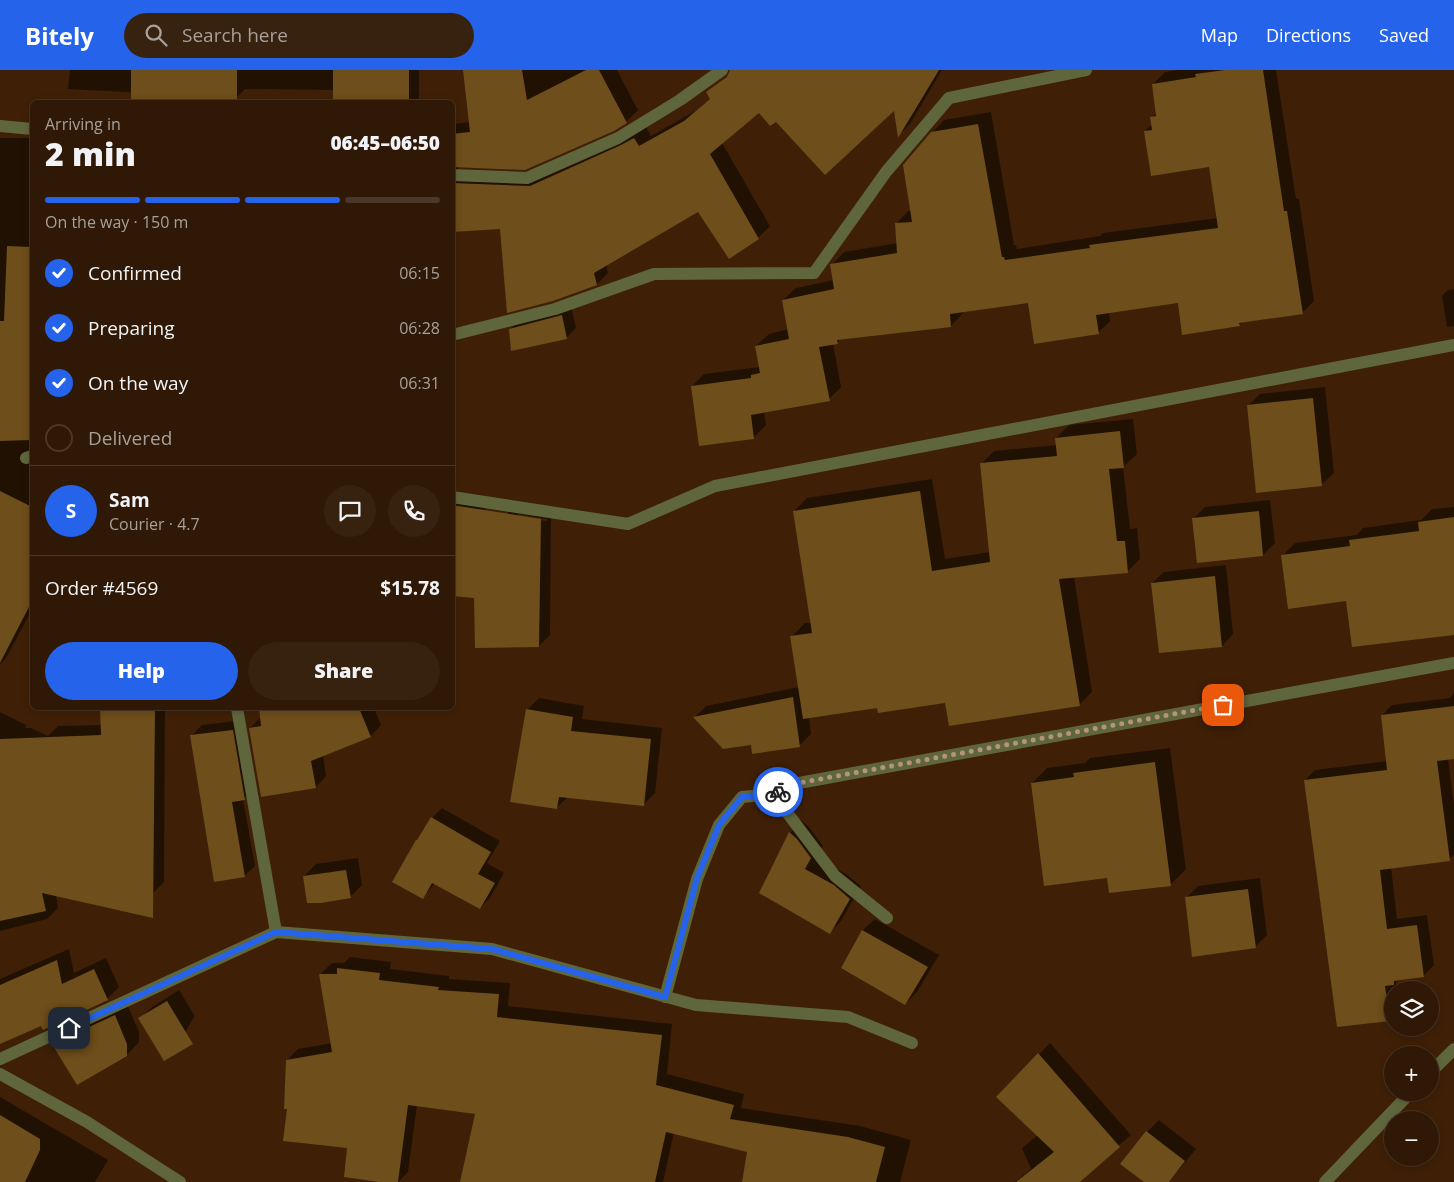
<!DOCTYPE html>
<html lang="en">
<head>
<meta charset="utf-8">
<style>
  :root { --surface:#2f1805; --page:#37210f; --text:#f1f3f6; --muted:#a7a09a; --line:#4a3727; --accent:#2563eb }
  body { margin:0; font-family:"Open Sans",sans-serif; background:var(--page); color:var(--text); height:100vh; display:flex; flex-direction:column; font-size:19px; white-space:nowrap }
  * { box-sizing:border-box; margin:0 }
  p { font-size:16px; color:var(--muted) }
  .icon { flex:none; width:28px; height:28px; fill:none; stroke:currentColor; stroke-width:2; stroke-linecap:round; stroke-linejoin:round }
  .map { position:relative; flex:1; overflow:hidden }
  .side { position:absolute; left:30px; top:30px; width:425px; height:610px; display:flex; flex-direction:column; background:var(--surface); border-radius:8px; box-shadow:0 2px 8px #0003,0 0 0 1px var(--line) }
  .side>* { flex:none }
  .buttons { position:absolute; left:1384px; top:911px; display:grid; gap:10px }
  .buttons a { display:grid; place-items:center; width:55px; height:55px; border-radius:50%; background:var(--surface); box-shadow:0 2px 8px #0003,0 0 0 1px var(--line); font-size:25px }
  .pin { position:absolute; display:grid; place-items:center; width:42px; height:42px; color:#fff; margin:-21px; border-radius:10px; box-shadow:0 2px 8px #0006 }
  .courier { position:absolute; display:grid; place-items:center; width:50px; height:50px; margin:-25px; border:4px solid #2563eb; border-radius:50%; background:#fff; color:#222; box-shadow:0 1px 6px #0007 }
  .overview em { font-style:normal; font-weight:800 }
  .overview div { display:flex; flex-direction:column-reverse }
  .overview { display:flex; align-items:center; justify-content:space-between; height:85px; padding:0 15px }
  h1 { font-size:32px; font-weight:800; line-height:38px }
  .bar { display:grid; grid-template-columns:repeat(4,1fr); gap:8px 5px; align-content:center; height:60px; padding:0 15px }
  .bar i { height:6px; border-radius:4px; background:var(--line) }
  .bar .current { background:var(--accent) }
  .bar p { grid-column:span 4 }
  .line { display:flex; align-items:center; gap:12px; padding:0 15px; border-top:1px solid var(--line) }
  .line div { flex:1 }
  .round { display:grid; place-items:center; flex:none; width:52px; height:52px; border-radius:26px; background:var(--page) }
  ol { padding:0 15px; list-style:none }
  li { display:flex; align-items:center; gap:15px; height:55px }
  li p { margin-inline-start:auto }
  li .icon { padding:5px; border-radius:50%; background:var(--accent); color:#fff; stroke-width:4 }
  li:last-child { color:var(--muted) }
  li i { width:28px; height:28px; border:2px solid var(--line); border-radius:50% }
  .action { display:flex; gap:10px; margin-top:auto; padding:10px 15px }
  .action a { flex:1; height:58px; border-radius:30px; background:var(--accent); color:#fff; font-size:20px; font-weight:800; line-height:58px; text-align:center }
  .action a+a { background:var(--page); color:var(--text) }
  header { display:flex; align-items:center; gap:30px; box-sizing:border-box; height:70px; padding:0 25px; background:var(--accent); color:#fff }
  header strong { font-size:24px }
  nav { display:flex; gap:28px; margin-inline-start:auto; font-size:18px }
  .search { width:350px; height:45px; background:var(--page); display:flex; align-items:center; gap:12px; box-sizing:border-box; padding:0 18px; border-radius:28px; color:var(--muted); font-size:19px }
  .map>svg:first-child { display:block }
  .shadow { fill:#0007; fill-rule:evenodd }
  .building { fill:#6e4e1a }
  .lines { fill:none; stroke-linecap:round; stroke-linejoin:round }
  .minor { stroke:#60663c; stroke-width:12 }
  .done { stroke:#b5947c; stroke-width:5; stroke-dasharray:0 9 }
  .route { stroke:#2563eb; stroke-width:6 }
</style>
</head>
<body>
<header>
<strong>Bitely</strong>
<div class="search"><svg class="icon" aria-label="search" viewBox="0 0 24 24"><circle cx="10" cy="10" r="6"/><path d="M15 15l6 6"/></svg>Search here</div>
<nav><a>Map</a><a>Directions</a><a>Saved</a></nav>
</header>
<div class="map">
<svg width="1454" height="1112" viewBox="0 0 1454 1112">
  <rect width="100%" height="100%" fill="#3f2007"/>
  <g class="shadow">
    <path d="M70,0H419V32H334V20L245,19L236,28L68,19Z"/>
    <path d="M464,0H617L638,40L626,52L457,97L459,100L542,104L646,57L651,66L697,40L743,0H942L910,54L899,65L895,39L776,50L759,41L722,73L770,156L758,168L698,140L606,194L608,203L597,214L501,158L452,161V54L470,52Z"/>
    <path d="M1178,0H1276L1296,129H1299L1314,231L1302,243L1243,252L1239,255L1179,232L1109,242L1110,251L1098,263L1029,232L963,241V243L951,256L842,268L837,273H833L841,317L829,329L764,341L766,355L753,368L692,316L704,304L760,297L756,276L769,264L789,259L783,230L796,218L834,210L832,195L844,182L898,173L896,154L908,141H911L932,63L944,50L991,42L1014,175H1016L1017,179L1100,166L1103,163L1218,148L1210,96L1145,61L1152,54L1151,48L1157,42L1153,14L1165,2Z"/>
    <path d="M0,68H32V378L29,377V380L32,382V547L29,545L6,588L0,595Z"/>
    <path d="M1454,219V256L1447,257L1442,226L1448,220Z"/>
    <path d="M571,236L576,258L566,268L510,260L520,249Z"/>
    <path d="M452,313L456,325L452,365Z"/>
    <path d="M1325,317L1334,403L1322,414L1248,336L1260,324Z"/>
    <path d="M1133,349L1137,384L1123,397L1130,459L1137,458L1140,489L1127,502L1074,507L1092,622L1079,635L946,631L878,636L809,647L811,664L799,676L752,673L695,647L706,636L799,617L792,566L805,553H811L794,441L807,428L932,409L945,489L990,482L981,394L994,381L1057,375L1056,368L1069,355Z"/>
    <path d="M452,423L482,428L498,488L507,444L518,433L551,438L550,565L539,576L475,527L452,524ZM518,444L547,449V451L518,447Z"/>
    <path d="M1270,430L1275,473L1263,485L1193,449L1205,437Z"/>
    <path d="M1454,437V563L1348,529L1283,485L1295,473L1357,465L1363,458L1421,450L1432,439Z"/>
    <path d="M1226,495L1233,564L1222,576L1152,513L1164,502Z"/>
    <path d="M1454,623V688L1448,689L1454,735V785L1449,789L1391,797L1397,849L1427,845L1434,895L1423,906L1399,909L1396,912L1397,920H1392V946L1389,949L1305,710L1315,700L1387,691L1382,645L1392,635L1450,628Z"/>
    <path d="M539,628L584,636L582,649L662,658L655,723L643,735L568,727L556,738L527,640Z"/>
    <path d="M101,638H165L164,812L153,823L56,825L58,838L47,849L0,861V642L26,655L25,658H31L48,666L58,656L102,655Z"/>
    <path d="M260,638H374L381,655L371,666L323,685L326,706L316,717L250,658L261,647Z"/>
    <path d="M243,650L255,718L243,729L255,796L244,806L191,666L202,655Z"/>
    <path d="M1170,678L1186,799L1171,814L1108,806L1032,713L1047,698L1085,693L1090,688Z"/>
    <path d="M442,738L500,771L487,793L504,803L490,828L480,838L435,813L423,827L422,765L432,748Z"/>
    <path d="M802,751L809,757L823,776L816,787L846,804L861,816L841,851L829,863L760,823L790,763Z"/>
    <path d="M358,788L362,815L350,827L304,806L316,794Z"/>
    <path d="M1260,808L1267,865L1255,877L1186,828L1198,816Z"/>
    <path d="M875,849L939,885L917,922L905,934L842,898L863,860Z"/>
    <path d="M69,879L74,903L106,888L119,917L107,929L41,954L0,962V909Z"/>
    <path d="M350,887L391,892L390,899L449,906V909L510,913L508,936L672,954L667,1004L744,1024L741,1038L860,1056L911,1070L900,1112H744L748,1081L674,1062L663,1112H461L476,1043L417,1035L408,1102L398,1112H389L349,1077L288,1038L287,990L298,979L332,973L320,904L332,893H344Z"/>
    <path d="M179,920L195,946L176,977L140,949L152,937Z"/>
    <path d="M127,934L139,962V972L127,985L54,974L65,962Z"/>
    <path d="M1050,973L1131,1065L1079,1110L1081,1112H1015L1031,1099L1022,1078L1038,1065L998,1027Z"/>
    <path d="M0,1027L108,1090L95,1112H0Z"/>
    <path d="M1159,1050L1196,1079L1169,1112H1146L1147,1062Z"/>
  </g>
  <g class="building">
    <rect x="131" y="0" width="106" height="32"/>
    <rect x="333" y="0" width="76" height="32"/>
    <path d="M463,0H522L527,30L586,0H599L627,53L614,61L525,100L452,97V64L470,62Z"/>
    <path d="M730,0H939L898,68L894,41L825,105L776,52L770,56L759,43L710,84L759,169L729,189L698,142L594,203L597,215L553,231L507,243L500,159L452,162V113L530,116L621,75L634,68L639,76L684,51L710,29L706,22L727,7Z"/>
    <path d="M1225,0H1263L1284,141H1287L1303,244L1239,253L1240,256L1182,265L1178,233L1096,245L1099,264L1034,274L1028,233L950,244L951,257L837,270L838,274L819,277L830,331L751,345L754,369L699,376L691,316L751,308V305L760,303L755,276L789,269L782,230L834,219L830,194L897,183L895,153L912,152L903,95L931,62L978,54L1002,187H1004L1005,190L1090,178L1089,175L1218,158L1209,97L1151,106L1144,61L1152,60L1150,47L1156,46L1152,14L1196,7L1195,4Z"/>
    <path d="M7,176L32,177V370L0,371V251H4Z"/>
    <path d="M562,245L567,269L511,281L509,259Z"/>
    <path d="M1313,328L1322,416L1256,423L1247,335Z"/>
    <path d="M1120,361L1124,398L1109,399L1117,471H1125L1128,503L1059,509L1080,636L949,656L945,633L878,643L877,638L803,649L790,566L812,563L793,441L920,421L932,501L990,492L980,393L1057,386L1055,368Z"/>
    <path d="M0,421L32,437V531L0,593Z"/>
    <path d="M452,435L541,449L539,577L475,578L474,528L452,526Z"/>
    <path d="M1259,441L1263,486L1197,493L1192,448Z"/>
    <path d="M1454,447V565L1352,577L1346,531L1288,539L1281,485L1350,476L1349,470L1419,461L1418,452Z"/>
    <path d="M1215,506L1222,577L1159,583L1151,513Z"/>
    <path d="M793,627L800,677L752,684L751,675L723,679L693,647Z"/>
    <path d="M1454,636V689L1437,691L1450,791L1380,800L1387,859L1417,855L1424,907L1394,911V915L1385,916L1390,951L1337,957L1304,710L1387,700L1381,645Z"/>
    <path d="M100,638H155L153,848L42,823L46,841L0,851V669L101,665Z"/>
    <path d="M259,638H359L371,667L311,691L316,718L261,727L249,658L261,656Z"/>
    <path d="M526,639L573,647L571,661L651,669L644,736L559,727L557,739L510,732Z"/>
    <path d="M233,660L245,730L232,732L245,807L214,812L190,665Z"/>
    <path d="M1155,692L1171,816L1109,823L1107,808L1044,816L1031,713L1074,707L1073,703Z"/>
    <path d="M431,747L491,782L478,804L495,813L480,839L432,813L423,829L392,812L416,770H417Z"/>
    <path d="M789,762L797,769L811,788L805,799L834,815L850,829L830,864L759,823Z"/>
    <path d="M346,800L351,828L321,833H307L303,806Z"/>
    <path d="M1248,819L1256,878L1192,887L1185,827Z"/>
    <path d="M862,860L928,897L905,935L841,898Z"/>
    <path d="M57,890L62,914L94,899L108,930L43,960L41,956L0,974V915Z"/>
    <path d="M337,898L380,903L379,910L439,917L438,920L499,924L497,947L662,965L656,1015L734,1035L730,1049L848,1067L885,1077L876,1112H742L747,1082L666,1062L655,1112H460L475,1044L408,1035L398,1112H379L344,1107L347,1078L283,1071L287,1039H284L286,990L332,982L319,904H337Z"/>
    <path d="M167,931L193,974L164,991L138,948Z"/>
    <path d="M115,945L127,974V986L77,1015L52,974Z"/>
    <path d="M1038,983L1120,1077L1080,1112H1016L1054,1082L996,1027Z"/>
    <path d="M0,1045L40,1069V1080L25,1112H0Z"/>
    <path d="M1146,1061L1185,1091L1169,1112H1144L1120,1094Z"/>
  </g>
  <g class="lines">
    <g class="minor">
      <path d="M0,56L32,59"/>
      <path d="M452,105L527,108L618,68L680,30L722,0"/>
      <path d="M452,265L555,239L654,204L814,203L886,102L949,28L1086,0"/>
      <path d="M26,388L32,386"/>
      <path d="M452,427L628,454L715,416L1454,275"/>
      <path d="M237,638L276,862"/>
      <path d="M773,724L835,806L887,848"/>
      <path d="M665,927L697,809L719,755L742,727L773,724L799,713L1454,593"/>
      <path d="M0,989L276,862L492,879L696,935L848,947L912,973"/>
      <path d="M1430,1003L1454,979"/>
      <path d="M0,1004L87,1052L180,1112"/>
      <path d="M1325,1112L1411,1022"/>
    </g>
  </g>
  <g class="lines">
    <path class="done" d="M778,722L799,713L1223,635"/>
    <path class="route" d="M69,958L276,862L492,879L665,927L697,808L719,755L742,727L773,724L778,722"/>
  </g>
</svg>
<div class="buttons">
<a><svg class="icon" aria-label="layers" viewBox="0 0 24 24"><path d="M12 4l9 5-9 5-9-5zM3 14l9 5 9-5"/></svg></a>
<a>+</a>
<a>−</a>
</div>
<div class="pin" style="left:1223px;top:635px;background:#ea580c"><svg class="icon" aria-label="bag" viewBox="0 0 24 24"><path d="M5 8h14l-1 12H6zM9 8a3 3 0 0 1 6 0"/></svg></div>
<div class="pin" style="left:69px;top:958px;background:#1f2937"><svg class="icon" aria-label="home" viewBox="0 0 24 24"><path d="M3 11l9-7 9 7M6 9v11h12V9"/></svg></div>
<div class="courier" style="left:778px;top:722px"><svg class="icon" aria-label="bike" viewBox="0 0 24 24"><circle cx="6" cy="16" r="4"/><circle cx="18" cy="16" r="4"/><path d="M6 16l4-8h5l3 8M10 8l3 8H6M13 5h3"/></svg></div>
<section class="side">
<div class="overview"><div><h1>2 min</h1><p>Arriving in</p></div><em>06:45–06:50</em></div>
<div class="bar"><i class="current"></i><i class="current"></i><i class="current"></i><i></i><p>On the way · 150 m</p></div>
<ol>
<li><svg class="icon" aria-label="check" viewBox="0 0 24 24"><path d="M5 12l5 5 9-10"/></svg>Confirmed<p>06:15</p></li>
<li><svg class="icon" aria-label="check" viewBox="0 0 24 24"><path d="M5 12l5 5 9-10"/></svg>Preparing<p>06:28</p></li>
<li><svg class="icon" aria-label="check" viewBox="0 0 24 24"><path d="M5 12l5 5 9-10"/></svg>On the way<p>06:31</p></li>
<li><i></i>Delivered</li>
</ol>
<div class="line" style="height:90px"><b class="round" style="background:var(--accent);color:#fff">S</b><div><b>Sam</b><p>Courier · 4.7</p></div><a class="round"><svg class="icon" aria-label="chat" viewBox="0 0 24 24"><path d="M4 5h16v11H9l-5 4z"/></svg></a><a class="round"><svg class="icon" aria-label="phone" viewBox="0 0 24 24"><path d="M5 4h4l2 5-3 2q2 4 5 5l2-3 5 2v4C11 20 4 13 5 4z"/></svg></a></div>
<div class="line" style="height:65px"><div>Order #4569</div><b>$15.78</b></div>
<div class="action"><a>Help</a><a>Share</a></div>
</section>
</div>
</body>
</html>
